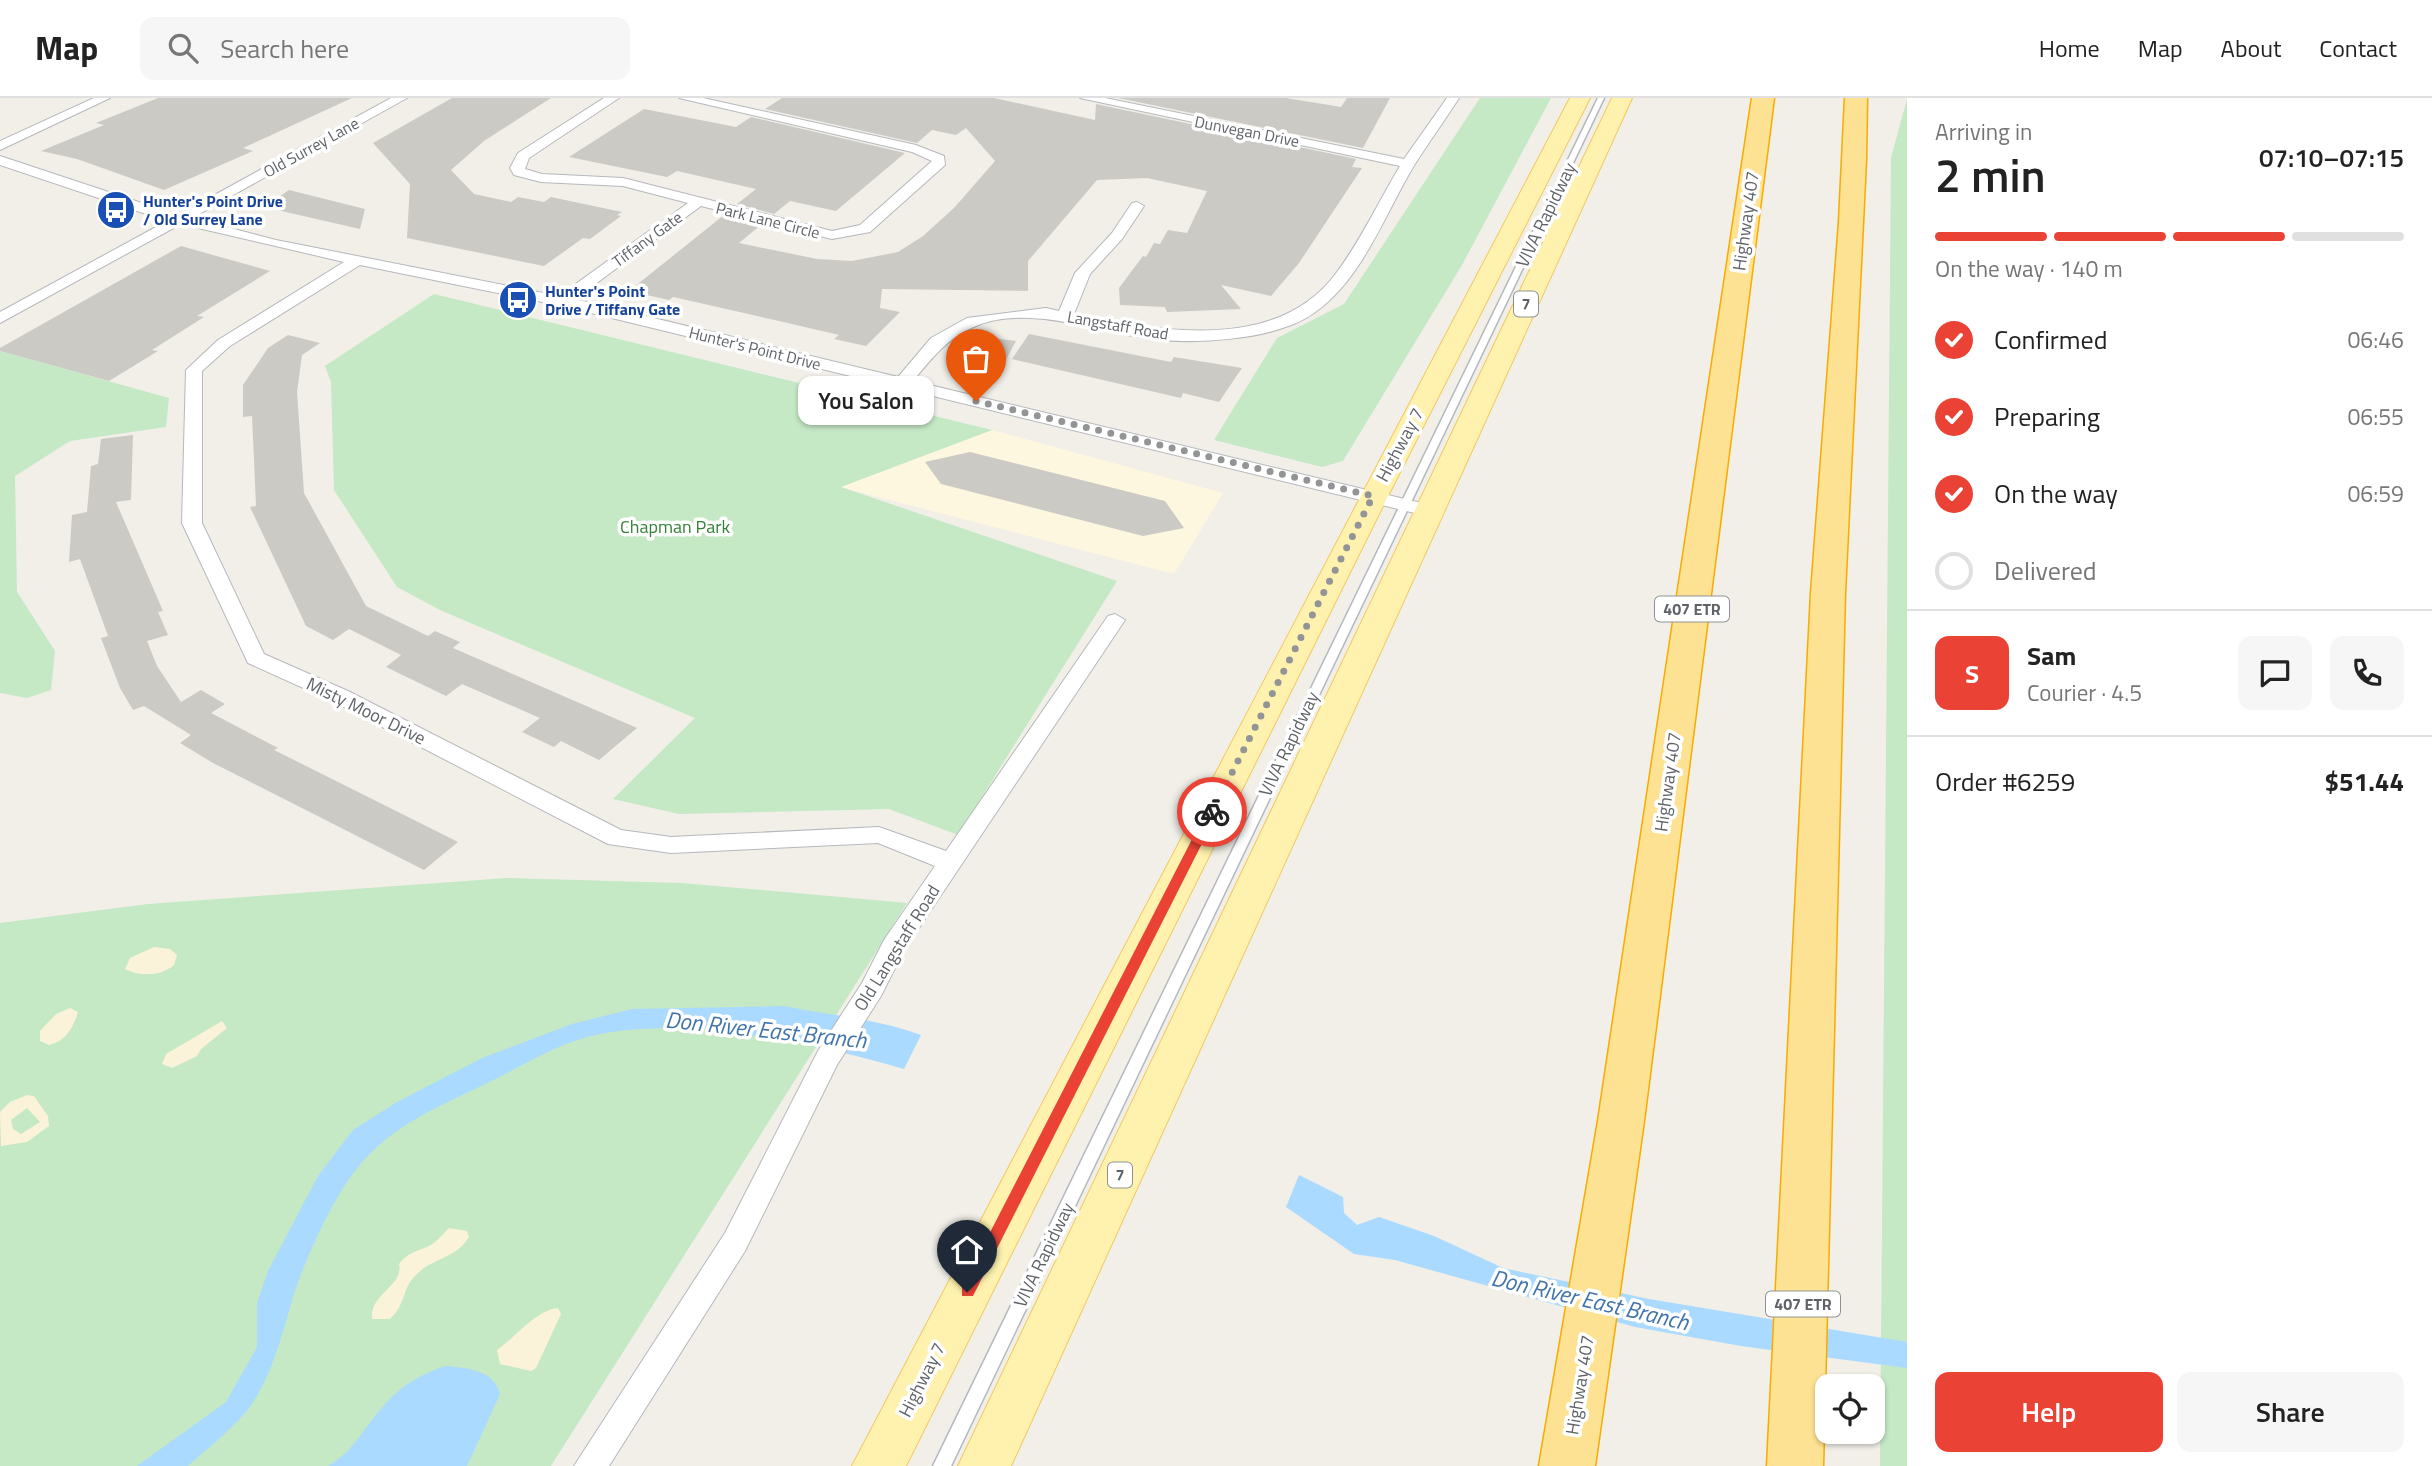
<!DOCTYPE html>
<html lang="en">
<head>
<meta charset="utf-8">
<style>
  :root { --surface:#fff; --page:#f6f6f6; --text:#222; --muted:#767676; --line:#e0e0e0; --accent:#ea4335 }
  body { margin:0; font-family:"Titillium Web",sans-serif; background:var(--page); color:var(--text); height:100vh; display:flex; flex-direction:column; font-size:26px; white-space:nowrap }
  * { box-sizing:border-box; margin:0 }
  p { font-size:23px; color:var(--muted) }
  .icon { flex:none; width:38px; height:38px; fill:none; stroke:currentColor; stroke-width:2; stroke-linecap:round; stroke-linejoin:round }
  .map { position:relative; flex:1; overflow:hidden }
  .sheet { display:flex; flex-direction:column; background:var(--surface); width:525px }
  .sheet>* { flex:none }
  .tools { position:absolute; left:1815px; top:1276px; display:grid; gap:14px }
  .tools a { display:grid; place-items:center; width:70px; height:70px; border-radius:14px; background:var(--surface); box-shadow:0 2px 5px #0004; font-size:35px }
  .pin { position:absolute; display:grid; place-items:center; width:60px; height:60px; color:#fff; margin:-72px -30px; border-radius:50% 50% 50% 0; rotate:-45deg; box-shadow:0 0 7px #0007 }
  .pin .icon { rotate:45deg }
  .courier { position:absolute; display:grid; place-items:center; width:70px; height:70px; margin:-35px; border:5px solid #ea4335; border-radius:50%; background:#fff; color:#222; box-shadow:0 2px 9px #0007 }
  .bubble { position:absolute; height:49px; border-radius:14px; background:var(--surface); box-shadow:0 2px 5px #0004; font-size:23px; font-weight:600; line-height:49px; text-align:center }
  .summary em { font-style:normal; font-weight:600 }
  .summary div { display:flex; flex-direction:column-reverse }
  .summary { display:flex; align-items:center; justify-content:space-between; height:119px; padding:0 28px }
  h1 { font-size:46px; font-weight:600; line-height:52px }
  .bar { display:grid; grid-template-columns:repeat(4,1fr); gap:10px 7px; align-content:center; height:84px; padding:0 28px }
  .bar i { height:9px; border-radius:5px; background:var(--line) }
  .bar .current { background:var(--accent) }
  .bar p { grid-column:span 4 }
  .line { display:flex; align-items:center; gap:18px; padding:0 28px; border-top:2px solid var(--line) }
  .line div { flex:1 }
  .round { display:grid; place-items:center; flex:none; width:74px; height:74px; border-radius:14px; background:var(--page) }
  ol { padding:0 28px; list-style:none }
  li { display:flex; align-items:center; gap:21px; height:77px }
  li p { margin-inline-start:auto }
  li .icon { padding:7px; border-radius:50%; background:var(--accent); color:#fff; stroke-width:4 }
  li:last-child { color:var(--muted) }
  li i { width:38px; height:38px; border:4px solid var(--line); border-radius:50% }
  .cta { display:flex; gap:14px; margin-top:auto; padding:14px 28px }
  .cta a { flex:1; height:80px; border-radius:14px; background:var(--accent); color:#fff; font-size:28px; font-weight:600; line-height:80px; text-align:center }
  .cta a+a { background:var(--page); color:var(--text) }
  header { display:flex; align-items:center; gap:42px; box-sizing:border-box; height:98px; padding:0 35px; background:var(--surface); border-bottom:2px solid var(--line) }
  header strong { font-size:33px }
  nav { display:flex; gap:38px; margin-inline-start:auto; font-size:24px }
  .search { width:490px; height:63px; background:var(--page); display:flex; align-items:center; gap:18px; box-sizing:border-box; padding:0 24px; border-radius:14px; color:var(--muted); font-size:26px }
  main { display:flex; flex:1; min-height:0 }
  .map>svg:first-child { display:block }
  .commercial { fill:#fef7e0 }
  .green { fill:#c5e8c5 }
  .sand { fill:#fbf3d9; fill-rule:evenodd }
  .water { fill:#aadaff }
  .building { fill:#cccac5 }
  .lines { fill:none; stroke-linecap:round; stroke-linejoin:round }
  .lane-casing { stroke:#b5b8bc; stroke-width:3 }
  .street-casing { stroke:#b5b8bc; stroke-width:2 }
  .primary-casing { stroke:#f2c960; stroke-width:2 }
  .highway-casing { stroke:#f9ab00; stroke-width:3 }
  .lane { fill:#fff; fill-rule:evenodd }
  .street { fill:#fff; fill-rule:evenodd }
  .primary { fill:#fff2af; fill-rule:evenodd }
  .highway { fill:#fde293; fill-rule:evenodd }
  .route { fill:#ea4335 }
  .done { stroke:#929495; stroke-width:7; stroke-dasharray:0 12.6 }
  .labels { text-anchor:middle; stroke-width:7; stroke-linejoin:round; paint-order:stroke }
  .far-street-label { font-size:16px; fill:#5f6368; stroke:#fff }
  .far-transit-label { font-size:16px; font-weight:bold; fill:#164399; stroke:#fff; text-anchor:start }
  .shield { fill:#fff; stroke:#8f9295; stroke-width:2 }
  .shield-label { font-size:16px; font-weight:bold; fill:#5f6368 }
  .street-label { font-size:18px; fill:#5f6368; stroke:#fff }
  .park-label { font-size:18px; fill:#348238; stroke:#fff }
  .near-water-label { font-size:23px; font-style:italic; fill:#4174aa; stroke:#fff }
</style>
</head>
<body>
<header>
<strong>Map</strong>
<div class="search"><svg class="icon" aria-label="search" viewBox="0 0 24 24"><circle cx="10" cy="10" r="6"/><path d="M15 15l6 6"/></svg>Search here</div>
<nav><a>Home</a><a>Map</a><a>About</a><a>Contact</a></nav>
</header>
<main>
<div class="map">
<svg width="1907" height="1368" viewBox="0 0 1907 1368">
  <rect width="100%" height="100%" fill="#f1efe8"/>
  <path class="commercial" d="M992,332L1223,395L1174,476L840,389Z"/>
  <g class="green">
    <path d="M1480,0H1551L1462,167L1343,363L1322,369L1214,342L1277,240L1344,206Z"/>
    <path d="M1907,1V1368H1880L1891,60Z"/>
    <path d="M434,196L992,332L841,389L1117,483L958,737L889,711L679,716L613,701L695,620L440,512L397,489L334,392L331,284L325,268Z"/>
    <path d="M0,253L169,300L166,329L70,343L15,378L17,494L55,553L51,592L27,600L0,595Z"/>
    <path d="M507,780L682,785L907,805L551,1368H0V825L148,806Z"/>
  </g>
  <g class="sand">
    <path d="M154,849L170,851L177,857L174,867C161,878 140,879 125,871L130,860Z"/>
    <path d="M70,910L78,914C73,930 66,943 49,947L40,943V933L56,916Z"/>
    <path d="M222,923L227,930L201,951L197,958L172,970L162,966L166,956Z"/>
    <path d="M27,997L34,998L48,1018L49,1028L27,1044L1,1048L0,1014L10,1004ZM27,1010L40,1024L21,1036L13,1031L11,1022Z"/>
    <path d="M449,1130L467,1133L469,1139C456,1161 431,1160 415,1178C401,1192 407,1205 390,1221H372C369,1196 404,1188 399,1166C408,1155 414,1154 427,1149C435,1146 443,1136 449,1130Z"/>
    <path d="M558,1210L561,1216L536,1270L531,1273L500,1266L497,1252C516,1239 536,1212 558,1210Z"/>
  </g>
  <g class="water">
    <path d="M784,908C830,917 877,921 921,937L904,971C814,945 682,916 591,938C552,948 521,969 485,986C424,1016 377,1033 340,1095C323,1123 308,1157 297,1187C284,1226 277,1265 255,1301C239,1327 211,1347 188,1368H137L226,1304L257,1249V1205L268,1173L318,1078L353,1032L397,1004L482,960L572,926L632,911Z"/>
    <path d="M1299,1077L1343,1099L1344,1115L1357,1127L1379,1119L1434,1138L1503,1170L1649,1201L1907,1244V1270L1741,1248L1635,1229L1395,1162L1354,1156L1286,1109Z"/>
    <path d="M445,1268C467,1270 493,1271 500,1296L467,1368H328C355,1353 365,1327 386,1305C403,1286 422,1276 445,1268Z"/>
  </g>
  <g class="building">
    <path d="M158,0H352L243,50L253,53L164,92L77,61L41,53L104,27L96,25Z"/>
    <path d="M452,0H551L484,43L451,72L474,96L511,104L518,99L544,104L551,99L622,114L617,117L621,118L590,141L583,140L544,168L407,140L410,86L373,45Z"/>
    <path d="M782,0H994L1095,22L1096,6L1356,61L1352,69L1362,70L1299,165L1271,198L1221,187L1241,211L1167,214L1165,209L1120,207L1119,190L1143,158L1146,159L1154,145L1160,146L1168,132L1187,135L1207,93L1147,80L1097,82L1028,163V193L882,191L880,210L900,214L866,248L834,241L839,237L779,223L673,199L669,202L629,193L724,117L762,126L739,145L817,161L852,163L898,154L923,138L954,110L995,63L966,30L956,37L932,32L917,45L765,11Z"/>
    <path d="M1118,0H1286L1341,9L1347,0H1390L1363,50Z"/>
    <path d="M644,11L736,29L751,19L905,55L836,113L790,103L774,116L737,106L756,91L677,73L667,79L569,59Z"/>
    <path d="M289,92L365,111L360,131L264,109Z"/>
    <path d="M181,148L270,173L197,218L204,219L152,252L158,253L109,283L0,253V250Z"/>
    <path d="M1029,236L1171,264L1174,259L1242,270L1219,304L1183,295L1181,300L1012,261Z"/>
    <path d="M288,237L320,245L302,257L297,294L304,395L366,508L428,538L435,533L460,544L453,550L637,630L599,662L561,643L554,649L522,634L540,620L462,586L446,598L386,569L401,557L349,531L333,542L306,528L250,409L256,408L252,318L243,319V287L268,250Z"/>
    <path d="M986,239L1016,243L1003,267L971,262Z"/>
    <path d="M133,337L131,402L116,404L163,513L158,514L168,537L147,543L157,568L181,604L201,592L225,606L211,615L278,650L274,652L458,744L424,772L213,665L180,645L191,637L144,608L133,612L120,590L101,540L108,538L80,461L69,464L72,417L87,414L91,368L98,366L101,341Z"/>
    <path d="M970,354L1165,403L1184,430L1143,438L941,386L925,364Z"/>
  </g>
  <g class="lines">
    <defs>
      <path id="lane" d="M1598,0H1604L951,1368H933Z"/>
      <g id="street">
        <path d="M94,0H110L0,52V43Z"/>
        <path d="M391,0H407L192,120L276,142L559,198L688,105L623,88L541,84L514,77L510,70L518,55L604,0H619L529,60L525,71L542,76L623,80L832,133L860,127L932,63L912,54L679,0H703L916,47L944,58L945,67L870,134L832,141L701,108L575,201L898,279L931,240L967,220L1046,210L1059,213L1075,175L1112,135L1132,105L1137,104L1144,108L1122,141L1090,176L1074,216C1158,233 1278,256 1337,174C1361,142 1379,103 1400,68L1080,0H1105L1404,61L1447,0H1459C1445,22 1429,44 1415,66C1385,115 1363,181 1314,215C1275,243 1190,247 1144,240C1093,232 1026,207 976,228C948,239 932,260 913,283L1438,409L1440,413L1438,417L1431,419L562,208L360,167L230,248L202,273V425L264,556L348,593L621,732L671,739L879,729L946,753L1108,518L1115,516L1125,522L903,854L881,898L837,967L745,1153L609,1368H574L725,1135L818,953L862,885L884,842L935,768L878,745L671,755L608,746L332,603L248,565L182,425L186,272L218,242L344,164L181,126L0,225V214L167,123L0,67V58L178,117Z"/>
      </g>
      <g id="primary">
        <path d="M1570,0H1590L1388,398L906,1368H852Z"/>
        <path d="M1612,0H1632L1011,1368H958Z"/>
      </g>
      <g id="highway">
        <path d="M1752,0H1774L1644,1023L1595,1368H1539L1598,1023Z"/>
        <path d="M1845,0H1867L1866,62L1845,495L1823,1368H1767L1811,495L1839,124Z"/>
      </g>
    </defs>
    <use href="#lane" class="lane-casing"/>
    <use href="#street" class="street-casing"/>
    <use href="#primary" class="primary-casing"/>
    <use href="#highway" class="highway-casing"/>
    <use href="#lane" class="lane"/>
    <use href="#street" class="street"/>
    <use href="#primary" class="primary"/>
    <use href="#highway" class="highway"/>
  </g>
  <path class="route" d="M1212,710L1218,714L973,1198H962V1189L1206,714Z"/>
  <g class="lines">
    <path class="done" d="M976,303L1373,398L1212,714"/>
  </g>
  <defs>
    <symbol id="bus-disc" viewBox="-11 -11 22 22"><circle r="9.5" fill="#1a4fb4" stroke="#fff"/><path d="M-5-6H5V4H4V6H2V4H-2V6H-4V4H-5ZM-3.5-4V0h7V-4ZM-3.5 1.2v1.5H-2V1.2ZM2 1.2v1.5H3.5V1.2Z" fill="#fff"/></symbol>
  </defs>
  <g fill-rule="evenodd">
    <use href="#bus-disc" x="94" y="90" width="44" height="44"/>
    <use href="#bus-disc" x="496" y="180" width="44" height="44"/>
  </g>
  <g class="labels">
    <g class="far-street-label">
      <text transform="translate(1247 33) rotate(11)" y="6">Dunvegan Drive</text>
      <text transform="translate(311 49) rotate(-29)" y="6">Old Surrey Lane</text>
      <text transform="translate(768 122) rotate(14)" y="6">Park Lane Circle</text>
      <text transform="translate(647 141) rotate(-36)" y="6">Tiffany Gate</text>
      <text transform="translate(1118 227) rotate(10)" y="6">Langstaff Road</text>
      <text transform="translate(755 250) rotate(14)" y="6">Hunter's Point Drive</text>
    </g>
    <g class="far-transit-label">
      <text x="143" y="109">Hunter's Point Drive<tspan x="143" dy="18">/ Old Surrey Lane</tspan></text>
      <text x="545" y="199">Hunter's Point<tspan x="545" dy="18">Drive / Tiffany Gate</tspan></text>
    </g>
    <g class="shield">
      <rect x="1514" y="193.5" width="24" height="25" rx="5"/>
      <rect x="1655" y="498.5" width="74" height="25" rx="5"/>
      <rect x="1108" y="1064.5" width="24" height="25" rx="5"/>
      <rect x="1766" y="1193.5" width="74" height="25" rx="5"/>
    </g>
    <g class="shield-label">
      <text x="1526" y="212">7</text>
      <text x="1692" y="517">407 ETR</text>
      <text x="1120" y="1083">7</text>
      <text x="1803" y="1212">407 ETR</text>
    </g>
    <g class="street-label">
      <text transform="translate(1546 117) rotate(-64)" y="6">VIVA Rapidway</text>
      <text transform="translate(1746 123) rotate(-82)" y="6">Highway 407</text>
      <text transform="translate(1400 347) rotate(-62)" y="6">Highway 7</text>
      <text transform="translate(366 613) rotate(26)" y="6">Misty Moor Drive</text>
      <text transform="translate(1289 646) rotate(-64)" y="6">VIVA Rapidway</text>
      <text transform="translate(1668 684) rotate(-82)" y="6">Highway 407</text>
      <text transform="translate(897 850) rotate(-58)" y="6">Old Langstaff Road</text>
      <text transform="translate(1044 1157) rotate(-64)" y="6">VIVA Rapidway</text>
      <text transform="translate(922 1282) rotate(-63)" y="6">Highway 7</text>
      <text transform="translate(1580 1287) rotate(-81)" y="6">Highway 407</text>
    </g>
    <g class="park-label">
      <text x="675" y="435">Chapman Park</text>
    </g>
    <g class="near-water-label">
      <text transform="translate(766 932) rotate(6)" y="8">Don River East Branch</text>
      <text transform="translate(1590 1202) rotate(13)" y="8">Don River East Branch</text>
    </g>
  </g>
</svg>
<div class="tools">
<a><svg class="icon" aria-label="locate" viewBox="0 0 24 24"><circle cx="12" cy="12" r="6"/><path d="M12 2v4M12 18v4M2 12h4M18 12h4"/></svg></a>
</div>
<div class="pin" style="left:976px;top:303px;background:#ea580c"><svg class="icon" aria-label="bag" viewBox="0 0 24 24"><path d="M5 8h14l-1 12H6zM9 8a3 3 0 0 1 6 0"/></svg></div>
<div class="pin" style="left:967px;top:1194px;background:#1f2937"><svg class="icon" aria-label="home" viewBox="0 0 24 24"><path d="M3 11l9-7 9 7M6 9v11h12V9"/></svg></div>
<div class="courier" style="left:1212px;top:714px"><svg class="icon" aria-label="bike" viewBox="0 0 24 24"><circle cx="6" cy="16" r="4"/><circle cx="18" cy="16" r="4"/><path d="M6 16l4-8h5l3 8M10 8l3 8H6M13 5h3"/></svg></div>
<div class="bubble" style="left:798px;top:278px;width:136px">You Salon</div>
</div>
<section class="sheet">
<div class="summary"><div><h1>2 min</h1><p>Arriving in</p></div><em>07:10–07:15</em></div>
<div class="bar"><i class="current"></i><i class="current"></i><i class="current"></i><i></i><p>On the way · 140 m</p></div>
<ol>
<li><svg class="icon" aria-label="check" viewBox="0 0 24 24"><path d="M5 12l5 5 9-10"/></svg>Confirmed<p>06:46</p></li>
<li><svg class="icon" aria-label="check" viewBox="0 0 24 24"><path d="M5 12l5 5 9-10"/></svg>Preparing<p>06:55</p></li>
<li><svg class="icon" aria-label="check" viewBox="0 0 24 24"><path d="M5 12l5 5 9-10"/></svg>On the way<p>06:59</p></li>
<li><i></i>Delivered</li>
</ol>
<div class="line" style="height:126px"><b class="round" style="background:var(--accent);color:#fff">S</b><div><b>Sam</b><p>Courier · 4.5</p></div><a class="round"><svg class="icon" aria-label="chat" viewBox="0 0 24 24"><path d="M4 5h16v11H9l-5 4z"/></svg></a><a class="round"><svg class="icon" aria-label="phone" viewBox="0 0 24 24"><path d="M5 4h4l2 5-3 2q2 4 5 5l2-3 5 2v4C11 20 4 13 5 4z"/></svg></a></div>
<div class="line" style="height:91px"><div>Order #6259</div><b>$51.44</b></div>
<div class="cta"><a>Help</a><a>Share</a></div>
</section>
</main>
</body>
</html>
